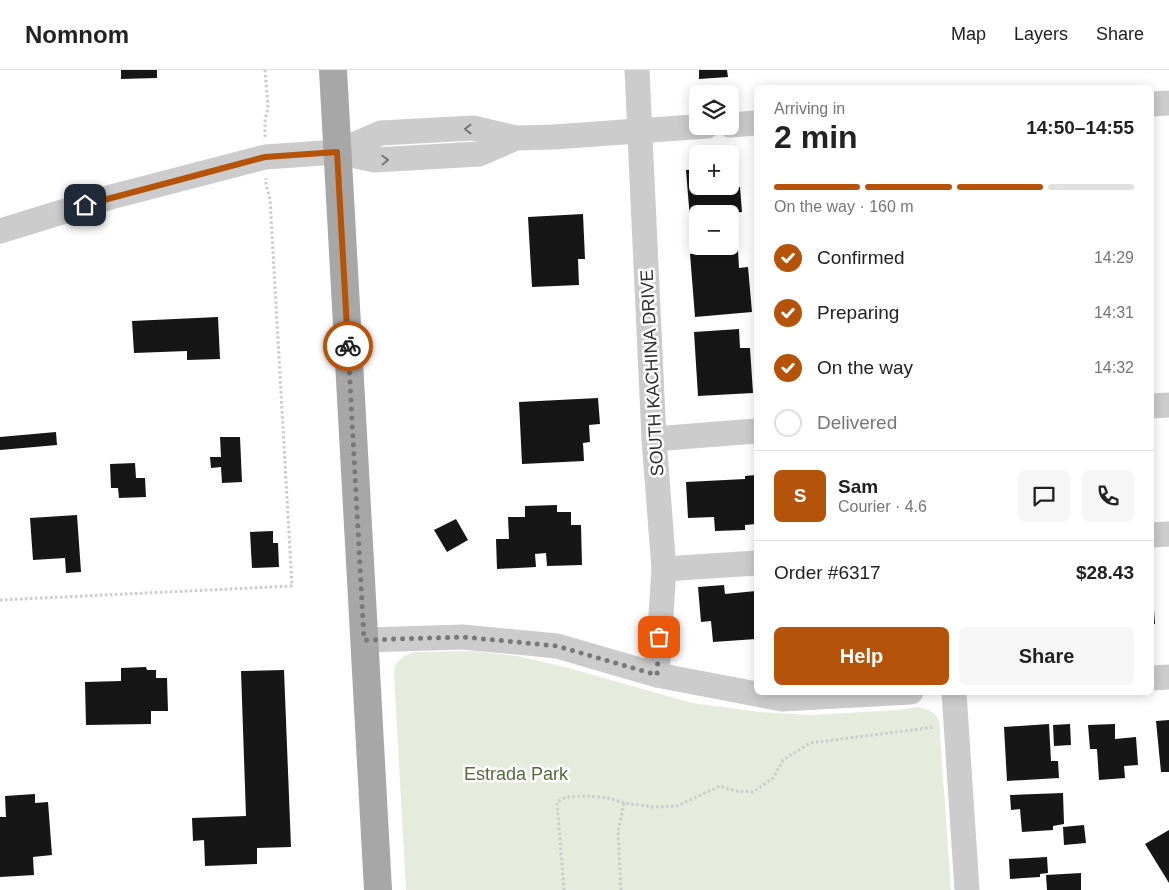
<!DOCTYPE html>
<html lang="en">
<head>
<meta charset="utf-8">
<style>
  :root { --surface:#fff; --page:#f6f6f6; --text:#222; --muted:#767676; --line:#e0e0e0; --accent:#b45309 }
  body { margin:0; font-family:Helvetica,sans-serif; background:var(--page); color:var(--text); height:100vh; display:flex; flex-direction:column; font-size:19px; white-space:nowrap }
  * { box-sizing:border-box; margin:0 }
  p { font-size:16px; color:var(--muted) }
  .icon { flex:none; width:28px; height:28px; fill:none; stroke:currentColor; stroke-width:2; stroke-linecap:round; stroke-linejoin:round }
  .map { position:relative; flex:1; overflow:hidden }
  .side { position:absolute; left:754px; top:15px; width:400px; height:610px; display:flex; flex-direction:column; background:var(--surface); border-radius:8px; box-shadow:0 2px 12px #0003 }
  .side>* { flex:none }
  .controls { position:absolute; left:689px; top:15px; display:grid; gap:10px }
  .controls a { display:grid; place-items:center; width:50px; height:50px; border-radius:8px; background:var(--surface); box-shadow:0 2px 12px #0003; font-size:25px }
  .pin { position:absolute; display:grid; place-items:center; width:42px; height:42px; color:#fff; margin:-21px; border-radius:10px; box-shadow:0 2px 8px #0006 }
  .courier { position:absolute; display:grid; place-items:center; width:50px; height:50px; margin:-25px; border:4px solid #b45309; border-radius:50%; background:#fff; color:#222; box-shadow:0 1px 6px #0007 }
  .summary em { font-style:normal; font-weight:600 }
  .summary div { display:flex; flex-direction:column-reverse }
  .summary { display:flex; align-items:center; justify-content:space-between; height:85px; padding:0 20px }
  h1 { font-size:32px; font-weight:600; line-height:38px }
  .bar { display:grid; grid-template-columns:repeat(4,1fr); gap:8px 5px; align-content:center; height:60px; padding:0 20px }
  .bar i { height:6px; border-radius:4px; background:var(--line) }
  .bar .on { background:var(--accent) }
  .bar p { grid-column:span 4 }
  .line { display:flex; align-items:center; gap:12px; padding:0 20px; border-top:1px solid var(--line) }
  .line div { flex:1 }
  .round { display:grid; place-items:center; flex:none; width:52px; height:52px; border-radius:8px; background:var(--page) }
  ol { padding:0 20px; list-style:none }
  li { display:flex; align-items:center; gap:15px; height:55px }
  li p { margin-inline-start:auto }
  li .icon { padding:5px; border-radius:50%; background:var(--accent); color:#fff; stroke-width:4 }
  li:last-child { color:var(--muted) }
  li i { width:28px; height:28px; border:2px solid var(--line); border-radius:50% }
  .cta { display:flex; gap:10px; margin-top:auto; padding:10px 20px }
  .cta a { flex:1; height:58px; border-radius:8px; background:var(--accent); color:#fff; font-size:20px; font-weight:600; line-height:58px; text-align:center }
  .cta a+a { background:var(--page); color:var(--text) }
  header { display:flex; align-items:center; gap:30px; box-sizing:border-box; height:70px; padding:0 25px; background:var(--surface); border-bottom:1px solid var(--line) }
  header strong { font-size:24px }
  nav { display:flex; gap:28px; margin-inline-start:auto; font-size:18px }
  .map>svg:first-child { display:block }
  .green { fill:#e6ecdd }
  .building { fill:#161616 }
  .lines { fill:none; stroke-linecap:round; stroke-linejoin:round }
  .path { stroke:#ccc; stroke-width:3; stroke-dasharray:2.5 2.5; stroke-linecap:butt }
  .minor { stroke:#ccc; stroke-width:25 }
  .major { stroke:#a7a7a7; stroke-width:28 }
  .oneway { stroke:#767676 }
  .done { stroke:#787878; stroke-width:5; stroke-dasharray:0 9 }
  .route { stroke:#b45309; stroke-width:6 }
  .labels { text-anchor:middle; stroke-width:5; stroke-linejoin:round; paint-order:stroke }
  .street-label { font-size:18px; fill:#2f2f2f; stroke:#fff }
  .park-label { font-size:18px; fill:#566a3c; stroke:#fff }
</style>
</head>
<body>
<header>
<strong>Nomnom</strong>
<nav><a>Map</a><a>Layers</a><a>Share</a></nav>
</header>
<div class="map">
<svg width="1169" height="820" viewBox="0 0 1169 820">
  <rect width="100%" height="100%" fill="#fff"/>
  <path class="green" d="M476,581L518,586L565,597L692,633L760,642L810,645L898,640L918,637L929,640L936,645L939,650L951,820H406L394,603L395,595L404,586L414,582Z"/>
  <g class="building">
    <path d="M121,0H157V8L121,9Z"/>
    <path d="M699,0H727L728,7L699,9Z"/>
    <path d="M698,99V116L740,117L742,142L732,143L733,158L730,159V144H698V161L691,162L686,100Z"/>
    <path d="M583,144L585,189H578L579,215L532,217L528,147Z"/>
    <path d="M738,180L739,198L748,197L752,242L695,247L690,184Z"/>
    <path d="M218,247L220,289L187,290V281L134,283L132,251Z"/>
    <path d="M739,259L740,278H750L753,323L698,326L694,262Z"/>
    <path d="M598,328L600,354L589,355L590,372L583,373L584,391L522,394L519,332Z"/>
    <path d="M56,362L57,375L0,380V367Z"/>
    <path d="M220,367H240L242,412L222,413L221,397L211,398L210,387H221Z"/>
    <path d="M135,393L136,408H145L146,427L119,428L118,418H111L110,394Z"/>
    <path d="M756,405V454L745,455V460L715,461L714,447L688,448L686,412L745,409V406Z"/>
    <path d="M557,435V442H571V455H581L582,495L547,496L546,483L535,484L536,497L497,499L496,469H509L508,447H525V436Z"/>
    <path d="M77,445L81,502L66,503L65,488L33,490L30,448Z"/>
    <path d="M456,449L468,470L447,482L434,460Z"/>
    <path d="M273,461V473H278L279,497L252,498L250,462Z"/>
    <path d="M724,515L725,524L756,521V569L713,572L711,551L701,552L698,517Z"/>
    <path d="M1151,525H1153L1155,554H1151Z"/>
    <path d="M146,597L147,600H156V608H167L168,641H151V654L86,655L85,612L121,611V598Z"/>
    <path d="M284,600L291,777L257,778V794L205,796L204,770L193,771L192,748L246,746L241,601Z"/>
    <path d="M1169,650V702H1161L1156,651Z"/>
    <path d="M1049,654L1051,691H1058L1059,708L1007,711L1004,657Z"/>
    <path d="M1070,654L1071,675L1054,676L1053,655Z"/>
    <path d="M1115,654V669L1136,667L1138,695L1124,696L1125,708L1099,710L1097,679H1090L1088,655Z"/>
    <path d="M1063,723L1064,754L1053,756V760L1022,762L1020,739L1011,740L1010,725Z"/>
    <path d="M35,724V733L48,732L52,785L33,787L34,805L0,807V747H6L5,726Z"/>
    <path d="M1084,755L1086,773L1064,775L1063,757Z"/>
    <path d="M1169,760V813L1145,774Z"/>
    <path d="M1047,787L1048,803L1040,804V807L1010,809L1009,789Z"/>
    <path d="M1081,803V820H1047L1046,805Z"/>
  </g>
  <g class="lines">
    <g class="path">
      <path d="M265,67V50L268,38L265,0"/>
      <path d="M0,530L292,516L270,129L266,115V108"/>
      <path d="M564,820L557,732L566,727L586,726L608,728L624,733"/>
      <path d="M621,820L618,762L624,733L653,737L677,736L720,716L736,721L753,722L773,708L783,690L810,673L935,657"/>
    </g>
    <g class="minor">
      <path d="M637,0L654,369L664,499L657,605"/>
      <path d="M1151,34L1169,33"/>
      <path d="M730,55L756,53"/>
      <path d="M337,82L381,63L473,58L516,68L554,67L707,56"/>
      <path d="M0,161L111,127L265,87L337,82L375,90L479,84L516,68"/>
      <path d="M1151,336L1169,335"/>
      <path d="M654,369L756,361"/>
      <path d="M1151,465L1169,464"/>
      <path d="M664,499L756,493"/>
      <path d="M364,570L463,567L557,576L657,605L782,629L911,622"/>
      <path d="M1151,608L1169,607"/>
      <path d="M954,622L967,820"/>
    </g>
    <path class="major" d="M333,0L378,820"/>
  </g>
  <defs><path id="oneway-chevron" d="M-2-3.5L2.5 0L-2 3.5" fill="none" stroke-width="1.6" stroke-linecap="round" stroke-linejoin="round" transform="scale(1.25)"/></defs>
  <g class="oneway">
    <use href="#oneway-chevron" transform="translate(468 59) rotate(-180)"/>
    <use href="#oneway-chevron" transform="translate(385 90) rotate(-3)"/>
  </g>
  <g class="lines">
    <path class="done" d="M348,276L364,570L464,567L557,576L657,605L659,567"/>
    <path class="route" d="M85,135L231,96L265,87L337,82L348,276"/>
  </g>
  <g class="labels">
    <g class="street-label">
      <text transform="translate(652 303) rotate(-93)" y="6">SOUTH KACHINA DRIVE</text>
    </g>
    <g class="park-label">
      <text x="516" y="710">Estrada Park</text>
    </g>
  </g>
</svg>
<div class="controls">
<a><svg class="icon" aria-label="layers" viewBox="0 0 24 24"><path d="M12 4l9 5-9 5-9-5zM3 14l9 5 9-5"/></svg></a>
<a>+</a>
<a>−</a>
</div>
<div class="pin" style="left:659px;top:567px;background:#ea580c"><svg class="icon" aria-label="bag" viewBox="0 0 24 24"><path d="M5 8h14l-1 12H6zM9 8a3 3 0 0 1 6 0"/></svg></div>
<div class="pin" style="left:85px;top:135px;background:#1f2937"><svg class="icon" aria-label="home" viewBox="0 0 24 24"><path d="M3 11l9-7 9 7M6 9v11h12V9"/></svg></div>
<div class="courier" style="left:348px;top:276px"><svg class="icon" aria-label="bike" viewBox="0 0 24 24"><circle cx="6" cy="16" r="4"/><circle cx="18" cy="16" r="4"/><path d="M6 16l4-8h5l3 8M10 8l3 8H6M13 5h3"/></svg></div>
<section class="side">
<div class="summary"><div><h1>2 min</h1><p>Arriving in</p></div><em>14:50–14:55</em></div>
<div class="bar"><i class="on"></i><i class="on"></i><i class="on"></i><i></i><p>On the way · 160 m</p></div>
<ol>
<li><svg class="icon" aria-label="check" viewBox="0 0 24 24"><path d="M5 12l5 5 9-10"/></svg>Confirmed<p>14:29</p></li>
<li><svg class="icon" aria-label="check" viewBox="0 0 24 24"><path d="M5 12l5 5 9-10"/></svg>Preparing<p>14:31</p></li>
<li><svg class="icon" aria-label="check" viewBox="0 0 24 24"><path d="M5 12l5 5 9-10"/></svg>On the way<p>14:32</p></li>
<li><i></i>Delivered</li>
</ol>
<div class="line" style="height:90px"><b class="round" style="background:var(--accent);color:#fff">S</b><div><b>Sam</b><p>Courier · 4.6</p></div><a class="round"><svg class="icon" aria-label="chat" viewBox="0 0 24 24"><path d="M4 5h16v11H9l-5 4z"/></svg></a><a class="round"><svg class="icon" aria-label="phone" viewBox="0 0 24 24"><path d="M5 4h4l2 5-3 2q2 4 5 5l2-3 5 2v4C11 20 4 13 5 4z"/></svg></a></div>
<div class="line" style="height:65px"><div>Order #6317</div><b>$28.43</b></div>
<div class="cta"><a>Help</a><a>Share</a></div>
</section>
</div>
</body>
</html>
